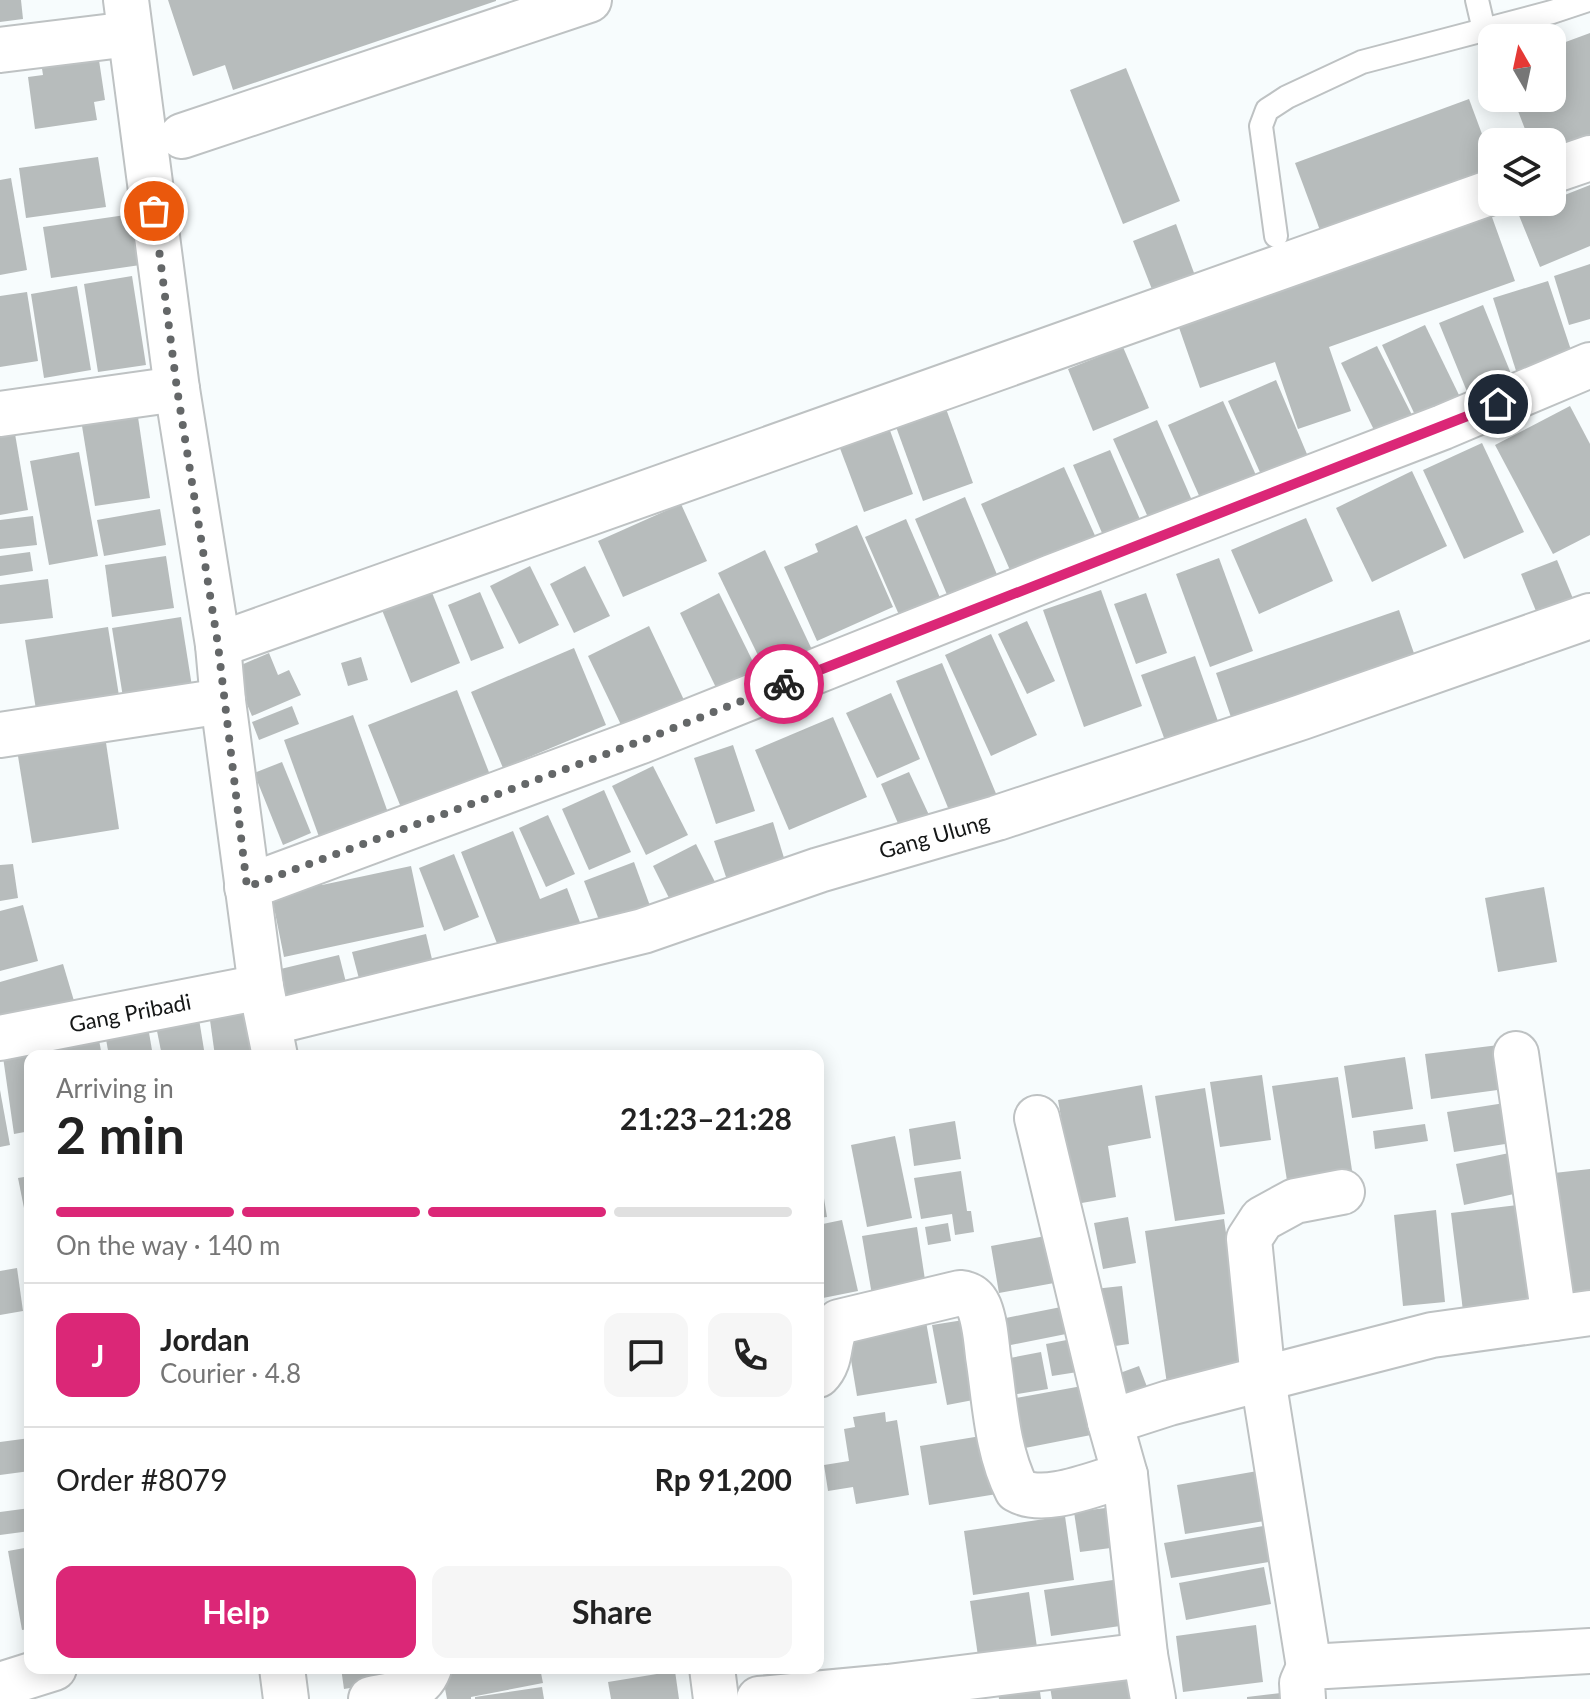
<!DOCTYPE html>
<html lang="en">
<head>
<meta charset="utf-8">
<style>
  :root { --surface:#fff; --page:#f6f6f6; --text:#222; --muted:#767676; --line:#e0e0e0; --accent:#db2777 }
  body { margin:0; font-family:Lato,sans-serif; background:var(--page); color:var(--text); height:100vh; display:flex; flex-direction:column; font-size:30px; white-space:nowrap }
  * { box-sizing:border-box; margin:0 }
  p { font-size:26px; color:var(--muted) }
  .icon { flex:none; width:44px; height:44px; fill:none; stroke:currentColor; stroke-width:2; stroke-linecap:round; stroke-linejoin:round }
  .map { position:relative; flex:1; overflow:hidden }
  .side { position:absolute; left:24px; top:1050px; width:800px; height:624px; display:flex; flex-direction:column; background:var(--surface); border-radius:16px; box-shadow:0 4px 20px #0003 }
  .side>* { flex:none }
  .needle { width:52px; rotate:351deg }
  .tools { position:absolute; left:1478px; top:24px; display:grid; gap:16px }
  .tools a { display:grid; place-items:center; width:88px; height:88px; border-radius:16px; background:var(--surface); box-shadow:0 4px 20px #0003; font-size:40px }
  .pin { position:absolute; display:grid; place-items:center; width:68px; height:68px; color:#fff; margin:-34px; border:4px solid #fff; border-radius:50%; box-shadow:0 2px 8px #0007 }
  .courier { position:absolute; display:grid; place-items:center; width:80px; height:80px; margin:-40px; border:6px solid #db2777; border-radius:50%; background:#fff; color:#222; box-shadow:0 2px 10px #0007 }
  .head em { font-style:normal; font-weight:700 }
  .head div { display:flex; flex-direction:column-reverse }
  .head { display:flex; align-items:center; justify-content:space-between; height:136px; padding:0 32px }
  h1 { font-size:52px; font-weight:700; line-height:60px }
  .bar { display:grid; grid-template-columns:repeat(4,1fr); gap:12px 8px; align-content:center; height:96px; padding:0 32px }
  .bar i { height:10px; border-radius:6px; background:var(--line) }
  .bar .current { background:var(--accent) }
  .bar p { grid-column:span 4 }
  .line { display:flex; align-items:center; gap:20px; padding:0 32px; border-top:2px solid var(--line) }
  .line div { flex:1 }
  .round { display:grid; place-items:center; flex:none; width:84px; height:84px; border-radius:16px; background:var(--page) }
  .primary-button { display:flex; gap:16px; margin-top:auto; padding:16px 32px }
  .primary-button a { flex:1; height:92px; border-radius:16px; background:var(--accent); color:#fff; font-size:32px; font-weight:700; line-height:92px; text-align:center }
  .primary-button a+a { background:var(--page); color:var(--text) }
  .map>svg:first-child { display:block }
  .building { fill:#b7bcbc }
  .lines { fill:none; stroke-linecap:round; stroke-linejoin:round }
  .lane-casing { stroke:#bec2c3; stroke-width:26 }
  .street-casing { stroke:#bec2c3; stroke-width:48 }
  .lane { stroke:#fff; stroke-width:22 }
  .street { stroke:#fff; stroke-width:44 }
  .done { stroke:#646768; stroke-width:8; stroke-dasharray:0 14.4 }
  .route { stroke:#db2777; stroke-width:10 }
  .labels { text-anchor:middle; stroke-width:7; stroke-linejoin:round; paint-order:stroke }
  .street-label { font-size:22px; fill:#151717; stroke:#fff }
</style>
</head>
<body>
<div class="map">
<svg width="1590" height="1699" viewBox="0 0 1590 1699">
  <rect width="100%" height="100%" fill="#f7fcfd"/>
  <g class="building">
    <path d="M0,0H21L23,19L0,22Z"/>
    <path d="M168,0H496V1L233,90L225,65L193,76Z"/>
    <path d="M1590,33V134L1552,148V142H1530L1513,98H1552V47Z"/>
    <path d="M97,47L105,100L94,102L97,120L35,129L28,77L43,75L40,56Z"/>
    <path d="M1126,68L1180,201L1123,224L1070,90Z"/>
    <path d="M1469,99L1492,161V170L1321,233L1295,163Z"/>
    <path d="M98,157L106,207L26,218L19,168Z"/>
    <path d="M11,178L27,270L0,275V180Z"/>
    <path d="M1590,185V246L1540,267L1518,213L1552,202V200Z"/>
    <path d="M1488,206L1515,281L1329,347L1351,411L1298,429L1275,362L1200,388L1175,316Z"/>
    <path d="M146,212L154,263L51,278L43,227Z"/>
    <path d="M1176,224L1197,281L1155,297L1133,241Z"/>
    <path d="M1590,264V319L1569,325L1554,276Z"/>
    <path d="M132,276L146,365L98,372L84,284Z"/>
    <path d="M1548,281L1573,356L1517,374L1493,298Z"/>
    <path d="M77,286L91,370L44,378L31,294Z"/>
    <path d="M27,292L38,361L0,367V296Z"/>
    <path d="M1483,305L1514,381L1470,399L1439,323Z"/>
    <path d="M1425,325L1459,395L1415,415L1382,345Z"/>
    <path d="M1377,346L1412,415L1375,432L1341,363Z"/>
    <path d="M1123,347L1149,408L1093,431L1068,369Z"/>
    <path d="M1276,380L1309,459L1263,479L1228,401Z"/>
    <path d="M1223,401L1259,482L1204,507L1168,425Z"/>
    <path d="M945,406L973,483L923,501L895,424Z"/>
    <path d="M1570,406L1590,444V535L1553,554L1495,445Z"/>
    <path d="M138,417L150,498L95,506L82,426Z"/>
    <path d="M1157,420L1194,505L1151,524L1113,439Z"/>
    <path d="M888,425L913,494L864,512L838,443Z"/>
    <path d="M14,428L28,510L0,515V431Z"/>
    <path d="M1482,443L1524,532L1464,559L1423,470Z"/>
    <path d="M1110,450L1142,524L1105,540L1073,465Z"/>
    <path d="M79,452L98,556L49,565L30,461Z"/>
    <path d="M1064,467L1097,540L1013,577L981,504Z"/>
    <path d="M1412,471L1447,546L1372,582L1336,508Z"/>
    <path d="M965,497L998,577L948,597L915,519Z"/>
    <path d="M681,504L707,561L623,597L598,541Z"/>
    <path d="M160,509L166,545L104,556L97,520Z"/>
    <path d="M33,516L37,545L0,549V520Z"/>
    <path d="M1306,518L1333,581L1259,614L1231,550Z"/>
    <path d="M906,519L944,607L903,624L865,537Z"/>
    <path d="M857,525L893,607L817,641L784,567L818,552L815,544Z"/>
    <path d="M765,550L814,654L768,676L718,573Z"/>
    <path d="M30,552L33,571L0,576V556Z"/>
    <path d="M166,556L174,608L112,617L105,565Z"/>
    <path d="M1219,558L1253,651L1210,667L1176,574Z"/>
    <path d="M1557,560L1574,601L1538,616L1521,574Z"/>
    <path d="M530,566L559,625L519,644L490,586Z"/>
    <path d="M585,566L610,616L574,633L550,584Z"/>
    <path d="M48,579L53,618L0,624V585Z"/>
    <path d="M431,590L460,663L411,683L382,610Z"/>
    <path d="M1101,590L1142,706L1084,727L1043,610Z"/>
    <path d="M480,592L504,648L471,661L448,605Z"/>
    <path d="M719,593L761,678L721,698L680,613Z"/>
    <path d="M1146,593L1167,653L1136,664L1114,604Z"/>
    <path d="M1399,610L1417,662L1234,726L1216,673Z"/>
    <path d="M181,617L194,699L125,710L112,628Z"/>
    <path d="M1027,621L1055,681L1027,694L998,634Z"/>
    <path d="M649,626L684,700L623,729L588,656Z"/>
    <path d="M108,627L120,702L37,716L25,640Z"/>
    <path d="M991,634L1037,735L991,756L945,655Z"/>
    <path d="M574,648L606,725L503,768L471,692Z"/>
    <path d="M269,653L278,675L289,670L301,695L252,716L232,669Z"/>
    <path d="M1195,656L1220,727L1167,746L1141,675Z"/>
    <path d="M361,657L368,680L348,686L341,663Z"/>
    <path d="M942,663L997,796L951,815L896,681Z"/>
    <path d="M457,690L492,780L404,815L368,725Z"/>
    <path d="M891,693L920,759L877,778L846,713Z"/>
    <path d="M292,706L299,724L259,740L252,722Z"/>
    <path d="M353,715L391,821L322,845L284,740Z"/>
    <path d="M833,717L867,797L789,830L755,750Z"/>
    <path d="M105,736L119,829L32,843L17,750Z"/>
    <path d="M733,745L755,811L716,824L694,758Z"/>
    <path d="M282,762L311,833L283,845L254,773Z"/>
    <path d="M653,766L688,835L646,855L612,786Z"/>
    <path d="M909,772L929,815L900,828L881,784Z"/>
    <path d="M604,790L631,852L589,870L562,809Z"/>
    <path d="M548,815L575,874L546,887L519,828Z"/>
    <path d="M773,822L788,871L730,889L714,841Z"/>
    <path d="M513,831L540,899L567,888L584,933L534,953L527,935L498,946L461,852Z"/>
    <path d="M696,844L719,890L675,910L653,866Z"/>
    <path d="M454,854L479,917L444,931L419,868Z"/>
    <path d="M634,862L653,914L604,933L584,881Z"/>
    <path d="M13,864L18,898L0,901V865Z"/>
    <path d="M411,866L424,927L284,957L269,883L319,872L322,885Z"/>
    <path d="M1544,887L1557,962L1498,972L1485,898Z"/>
    <path d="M23,905L38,961L0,971V911Z"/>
    <path d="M426,934L436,976L363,994L352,952Z"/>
    <path d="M339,955L349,994L277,1011L268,972Z"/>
    <path d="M63,964L77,1011L0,1034V982Z"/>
    <path d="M256,1006L263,1056H215L209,1013Z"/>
    <path d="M199,1019L205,1056H162L156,1026Z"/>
    <path d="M147,1021L153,1056H109L104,1028Z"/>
    <path d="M97,1029L102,1056H49L46,1039Z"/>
    <path d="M1499,1045L1505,1089L1431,1099L1425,1054Z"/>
    <path d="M42,1051L43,1056H30V1131L14,1134L3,1057Z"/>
    <path d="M1405,1057L1413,1109L1352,1118L1344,1066Z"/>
    <path d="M1262,1075L1271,1140L1220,1147L1210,1082Z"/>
    <path d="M1338,1077L1353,1177L1288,1187L1272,1086Z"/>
    <path d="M1142,1085L1151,1138L1108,1146L1116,1197L1076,1204L1058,1100Z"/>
    <path d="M1205,1088L1225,1214L1175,1221L1155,1096Z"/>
    <path d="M0,1090L10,1145L0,1147Z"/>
    <path d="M1511,1102L1518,1142L1454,1152L1447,1112Z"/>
    <path d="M955,1121L961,1159L914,1166L909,1129Z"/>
    <path d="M1425,1124L1428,1141L1375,1149L1373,1131Z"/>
    <path d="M895,1136L912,1218L867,1227L851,1145Z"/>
    <path d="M1514,1152L1523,1192L1464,1205L1456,1164Z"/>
    <path d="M818,1161L827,1217L818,1218Z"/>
    <path d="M1590,1169V1292L1556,1295L1545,1174Z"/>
    <path d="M961,1171L967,1211H971L974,1232L955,1235L952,1214L921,1219L914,1178Z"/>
    <path d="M30,1176V1232L29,1233L18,1178Z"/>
    <path d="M1526,1204L1539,1309L1464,1319L1451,1213Z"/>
    <path d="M1436,1210L1445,1302L1403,1306L1394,1215Z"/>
    <path d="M1128,1217L1136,1263L1103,1269L1094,1223Z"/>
    <path d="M1224,1219L1246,1373L1167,1384L1145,1231Z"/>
    <path d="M842,1220L858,1291L818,1299V1225Z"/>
    <path d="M948,1223L951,1241L928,1245L925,1227Z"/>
    <path d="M917,1227L927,1293L873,1301L862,1236Z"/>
    <path d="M1056,1234L1065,1281L999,1293L991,1246Z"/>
    <path d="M17,1268L23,1311L0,1315V1271Z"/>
    <path d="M1122,1286L1129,1344L1101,1348L1094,1289Z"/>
    <path d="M1061,1307L1066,1334L1006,1346L1001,1319Z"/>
    <path d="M925,1316L937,1383L857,1396L846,1330Z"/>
    <path d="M976,1318L989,1397L947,1405L932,1325Z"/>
    <path d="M1077,1338L1084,1371L1052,1376L1046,1344Z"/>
    <path d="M1041,1352L1048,1389L1012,1395L1005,1359Z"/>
    <path d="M1139,1366L1149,1392L1119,1403L1109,1377Z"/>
    <path d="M1082,1386L1091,1435L1025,1448L1016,1398Z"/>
    <path d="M885,1412L886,1422L897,1420L909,1495L856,1504L853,1487L828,1491L824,1465L849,1461L844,1429L855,1427L853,1417Z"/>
    <path d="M987,1435L997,1494L929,1505L920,1446Z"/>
    <path d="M30,1438V1471L0,1475V1442Z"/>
    <path d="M1269,1469L1277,1519L1185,1534L1177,1485Z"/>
    <path d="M1121,1506L1126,1546L1080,1552L1074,1512Z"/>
    <path d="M30,1508V1531L0,1535V1512Z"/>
    <path d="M1065,1516L1074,1580L973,1595L964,1531Z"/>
    <path d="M1275,1524L1281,1560L1171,1578L1164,1543Z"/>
    <path d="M30,1547V1629L22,1630L8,1551Z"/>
    <path d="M1264,1567L1271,1604L1186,1620L1179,1583Z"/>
    <path d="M1120,1579L1127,1625L1051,1636L1044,1590Z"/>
    <path d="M1029,1592L1038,1654L979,1663L970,1601Z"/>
    <path d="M1256,1625L1263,1682L1183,1692L1176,1636Z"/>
    <path d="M341,1668H422L423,1676L344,1689Z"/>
    <path d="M458,1668H540L543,1683L471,1697V1699H447L442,1673L459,1670Z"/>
    <path d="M1132,1668L1137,1699H1052L1049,1681Z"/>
    <path d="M675,1671L679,1699H611L608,1682Z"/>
    <path d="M1039,1685L1041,1699H999L998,1690Z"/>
    <path d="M542,1687L544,1699H475V1697Z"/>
    <path d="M1281,1693L1282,1699H1247V1697Z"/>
  </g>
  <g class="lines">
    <defs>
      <g id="lane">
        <path d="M1477,0L1484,30"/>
        <path d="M1276,236L1261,126L1267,110L1287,97L1362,62L1552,12L1588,0"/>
      </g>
      <g id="street">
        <path d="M126,0L177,389L218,645L223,701L261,987L275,1056"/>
        <path d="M0,50L130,34"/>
        <path d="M182,136L589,0"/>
        <path d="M1552,171L1590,158"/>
        <path d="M0,414L177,389"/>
        <path d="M218,645L1492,192"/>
        <path d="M0,735L223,701"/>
        <path d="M247,887L641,741L1052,577L1443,427L1590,365"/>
        <path d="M269,1023L643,931L819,870L997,818L1302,717L1590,616"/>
        <path d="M0,1038L261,987"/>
        <path d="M1516,1054L1554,1318"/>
        <path d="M1037,1118L1110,1422"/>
        <path d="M818,1375C834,1359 826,1337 839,1322L960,1293C970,1294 975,1298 979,1307C985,1322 986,1339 988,1356C995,1400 996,1449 1017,1490C1045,1506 1095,1483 1125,1475"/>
        <path d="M1309,1667L1263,1379L1249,1239L1262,1219L1295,1201L1342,1192"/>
        <path d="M282,1668L286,1699"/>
        <path d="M712,1668L716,1699"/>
        <path d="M0,1685L54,1668"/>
        <path d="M371,1699C395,1694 420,1693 429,1668"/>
        <path d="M759,1699L888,1687L1145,1655"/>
        <path d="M1153,1699L1145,1655L1125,1475L1110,1422L1169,1403L1432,1335L1590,1313"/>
        <path d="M1303,1699L1302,1683L1309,1667L1590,1651"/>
      </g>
    </defs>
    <use href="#lane" class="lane-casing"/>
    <use href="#street" class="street-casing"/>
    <use href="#lane" class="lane"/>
    <use href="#street" class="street"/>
  </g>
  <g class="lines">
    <path class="done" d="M154,211L177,389L218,645L247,887L641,741L784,684"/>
    <path class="route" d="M784,684L1498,404"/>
  </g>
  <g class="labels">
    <g class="street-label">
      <text transform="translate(934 836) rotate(-16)" y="8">Gang Ulung</text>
      <text transform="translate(130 1013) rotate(-11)" y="8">Gang Pribadi</text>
    </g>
  </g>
</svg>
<div class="tools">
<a><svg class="needle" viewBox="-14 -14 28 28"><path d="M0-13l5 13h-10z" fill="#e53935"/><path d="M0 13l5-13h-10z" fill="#767676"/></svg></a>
<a><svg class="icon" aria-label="layers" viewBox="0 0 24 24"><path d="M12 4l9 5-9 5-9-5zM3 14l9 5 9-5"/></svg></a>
</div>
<div class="pin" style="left:154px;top:211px;background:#ea580c"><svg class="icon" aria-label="bag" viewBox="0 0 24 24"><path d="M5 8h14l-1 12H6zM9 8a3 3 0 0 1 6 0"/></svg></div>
<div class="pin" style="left:1498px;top:404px;background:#1f2937"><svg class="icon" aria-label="home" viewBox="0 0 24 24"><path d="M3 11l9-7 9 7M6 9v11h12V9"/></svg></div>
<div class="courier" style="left:784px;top:684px"><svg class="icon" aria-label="bike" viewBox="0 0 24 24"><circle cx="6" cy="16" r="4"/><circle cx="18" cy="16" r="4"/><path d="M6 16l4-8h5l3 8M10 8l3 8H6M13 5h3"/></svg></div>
<section class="side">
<div class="head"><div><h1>2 min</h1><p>Arriving in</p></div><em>21:23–21:28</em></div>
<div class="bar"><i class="current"></i><i class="current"></i><i class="current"></i><i></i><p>On the way · 140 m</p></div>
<div class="line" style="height:144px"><b class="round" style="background:var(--accent);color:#fff">J</b><div><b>Jordan</b><p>Courier · 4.8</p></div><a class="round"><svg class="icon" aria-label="chat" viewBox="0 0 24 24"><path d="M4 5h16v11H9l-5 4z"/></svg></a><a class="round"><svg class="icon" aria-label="phone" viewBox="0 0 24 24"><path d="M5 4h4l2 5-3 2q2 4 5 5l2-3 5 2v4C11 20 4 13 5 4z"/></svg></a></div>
<div class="line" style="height:104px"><div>Order #8079</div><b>Rp 91,200</b></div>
<div class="primary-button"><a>Help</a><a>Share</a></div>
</section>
</div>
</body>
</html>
